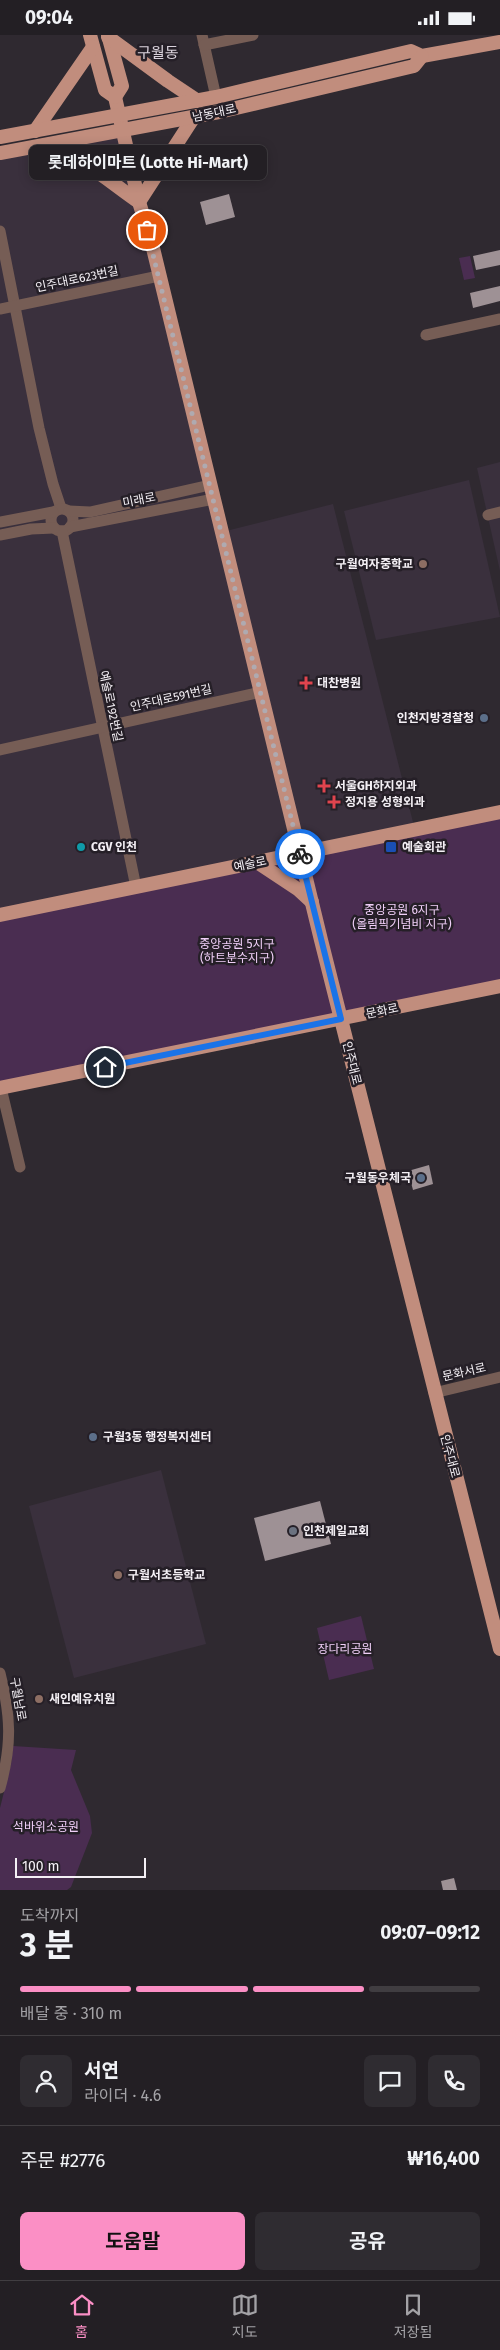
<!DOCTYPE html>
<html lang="ko">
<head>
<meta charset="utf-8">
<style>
  :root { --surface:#231f24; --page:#2f2c31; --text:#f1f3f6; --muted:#a3a2a6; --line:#403d41; --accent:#fb8fc5 }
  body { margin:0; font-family:"Fira Sans","Noto Sans KR",sans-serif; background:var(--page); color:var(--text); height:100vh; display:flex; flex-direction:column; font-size:19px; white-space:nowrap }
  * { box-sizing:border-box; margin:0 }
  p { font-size:16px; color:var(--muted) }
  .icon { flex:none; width:28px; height:28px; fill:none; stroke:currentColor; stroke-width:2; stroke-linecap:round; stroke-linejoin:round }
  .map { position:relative; height:1855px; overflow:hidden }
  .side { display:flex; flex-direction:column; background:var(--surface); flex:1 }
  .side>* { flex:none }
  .scale { position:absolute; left:15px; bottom:12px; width:131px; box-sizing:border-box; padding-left:5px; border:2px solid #f4f0f5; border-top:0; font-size:14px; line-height:18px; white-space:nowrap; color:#f4f0f5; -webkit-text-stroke:4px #251f27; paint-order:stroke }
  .pin { position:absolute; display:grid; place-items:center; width:42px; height:42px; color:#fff; margin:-21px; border:2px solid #fff; border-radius:50%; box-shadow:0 1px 5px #0007 }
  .courier { position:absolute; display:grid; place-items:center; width:50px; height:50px; margin:-25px; border:4px solid #1a73e8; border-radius:50%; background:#fff; color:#222; box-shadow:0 1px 6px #0007 }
  .bubble { position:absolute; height:35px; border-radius:8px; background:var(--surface); box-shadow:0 2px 12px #0003,0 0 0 1px var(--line); font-size:16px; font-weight:700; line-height:35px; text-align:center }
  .headline em { font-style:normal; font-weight:700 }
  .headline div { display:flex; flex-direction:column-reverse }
  .headline { display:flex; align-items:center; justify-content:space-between; height:85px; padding:0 20px }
  h1 { font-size:32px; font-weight:700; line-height:38px }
  .bar { display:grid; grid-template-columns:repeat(4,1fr); gap:8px 5px; align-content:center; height:60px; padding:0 20px }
  .bar i { height:6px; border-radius:4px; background:var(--line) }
  .bar .current { background:var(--accent) }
  .bar p { grid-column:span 4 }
  .line { display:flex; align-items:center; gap:12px; padding:0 20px; border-top:1px solid var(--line) }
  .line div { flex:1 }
  .round { display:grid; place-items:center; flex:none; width:52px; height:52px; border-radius:8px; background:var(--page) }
  .button { display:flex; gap:10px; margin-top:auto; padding:10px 20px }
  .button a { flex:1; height:58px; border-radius:8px; background:var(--accent); color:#111; font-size:20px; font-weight:700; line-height:58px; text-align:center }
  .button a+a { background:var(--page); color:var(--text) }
  .status { display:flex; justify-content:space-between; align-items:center; height:35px; padding:0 25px; background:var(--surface); direction:ltr }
  .status svg { height:14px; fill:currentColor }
  .tab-bar { display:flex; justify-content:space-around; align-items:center; height:70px; border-top:1px solid var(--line); background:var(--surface); font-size:14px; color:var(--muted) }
  .tab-bar a { display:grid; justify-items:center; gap:2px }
  .tab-bar .current { color:var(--accent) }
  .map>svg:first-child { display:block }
  .built { fill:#3a303d }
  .green { fill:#4a2d51 }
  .building { fill:#9e9195 }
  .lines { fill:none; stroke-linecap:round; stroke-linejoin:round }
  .minor { stroke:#765d55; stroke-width:11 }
  .major { stroke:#c18d7d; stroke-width:14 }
  .done { stroke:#afaab0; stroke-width:5; stroke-dasharray:0 9 }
  .route { stroke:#1a73e8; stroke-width:6 }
  .education-dot { fill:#8d6e63; stroke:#251f27; stroke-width:2 }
  .health-dot { fill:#e0444e; stroke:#251f27; stroke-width:2 }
  .service-dot { fill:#5c6f8a; stroke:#251f27; stroke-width:2 }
  .culture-dot { fill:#0f9aa8; stroke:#251f27; stroke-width:2 }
  .transit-dot { fill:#1a4fb4; stroke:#251f27; stroke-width:2 }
  .worship-dot { fill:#6b7280; stroke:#251f27; stroke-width:2 }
  .labels { text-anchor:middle; stroke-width:5; stroke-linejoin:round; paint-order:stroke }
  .street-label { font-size:12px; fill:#f4f0f5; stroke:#251f27 }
  .poi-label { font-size:12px; font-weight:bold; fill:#f4f0f5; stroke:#251f27; text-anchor:start }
  .park-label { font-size:12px; fill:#f0cff8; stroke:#251f27 }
  .quarter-label { font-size:15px; fill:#dad2dc; stroke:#251f27 }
</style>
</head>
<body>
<div class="status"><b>09:04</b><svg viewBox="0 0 49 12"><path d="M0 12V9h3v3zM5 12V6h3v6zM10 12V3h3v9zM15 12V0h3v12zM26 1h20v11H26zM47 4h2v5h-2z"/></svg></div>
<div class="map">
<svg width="500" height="1855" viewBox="0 0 500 1855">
  <rect width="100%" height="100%" fill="#2f2930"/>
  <g class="built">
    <path d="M123,96L222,497L333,469L415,795L0,880V120Z"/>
    <path d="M500,427V536L477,433Z"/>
    <path d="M469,445L500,582L376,605L344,476Z"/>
    <path d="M161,1435L206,1609L74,1643L29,1471Z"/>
  </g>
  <g class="green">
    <path d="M470,221L475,243L464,245L459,223Z"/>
    <path d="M500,777V947L0,1048V880Z"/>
    <path d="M361,1581L374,1634L329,1645L317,1593Z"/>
    <path d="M13,1711L76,1715L71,1735L90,1781L92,1798L71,1852L67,1855H0V1773L11,1729Z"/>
  </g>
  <g class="building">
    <path d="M229,159L235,182L206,190L200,167Z"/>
    <path d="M500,215V230L476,235L473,221Z"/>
    <path d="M500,251V266L473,273L470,258Z"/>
    <path d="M429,1130L433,1149L413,1155L408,1136Z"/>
    <path d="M320,1466L331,1509L265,1526L254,1483Z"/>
    <path d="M454,1843L457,1855H443L441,1846Z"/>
  </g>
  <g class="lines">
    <g class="minor">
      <path d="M202,0L216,62"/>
      <path d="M204,10L253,0"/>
      <path d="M0,196L39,393L53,449L61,473"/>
      <path d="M0,274L159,241"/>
      <path d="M426,300L500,284"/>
      <circle cx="62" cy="485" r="11"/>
      <path d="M69,476L90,477L210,450"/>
      <path d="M488,480L500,477"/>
      <path d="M0,487L53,477"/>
      <path d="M70,492L214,464"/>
      <path d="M62,496L136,852"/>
      <path d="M0,500L31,494L54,493"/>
      <path d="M0,715L261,657"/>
      <path d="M1,1053L20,1132"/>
      <path d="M434,1358L500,1342"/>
      <path d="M0,1638C11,1681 12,1710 0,1753"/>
    </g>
    <g class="major">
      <path d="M90,0L105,55L115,62L139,167L152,209L321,905L500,1614"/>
      <path d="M108,0L122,51L115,62"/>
      <path d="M108,2L168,46L198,66"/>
      <path d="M35,96L93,12"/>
      <path d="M0,102L216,62L411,16L422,21L500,7"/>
      <path d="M43,112C81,119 108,146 139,167L194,82"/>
      <path d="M0,118L219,77L414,31L422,21"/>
      <path d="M257,827L299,855L312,867"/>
      <path d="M0,880L500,777"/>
      <path d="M0,1053L500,951"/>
    </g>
  </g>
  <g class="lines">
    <path class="done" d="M147,195L300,819"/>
    <path class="route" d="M105,1032L341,984L300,819"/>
  </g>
  <g class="education-dot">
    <circle cx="423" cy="529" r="5"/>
    <circle cx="118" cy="1540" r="5"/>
    <circle cx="39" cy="1664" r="5"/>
  </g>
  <g class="health-dot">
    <path d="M303.5 640.5h5v5h5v5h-5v5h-5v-5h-5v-5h5z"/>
    <path d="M321.5 743.5h5v5h5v5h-5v5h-5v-5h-5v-5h5z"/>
    <path d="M331.5 759.5h5v5h5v5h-5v5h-5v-5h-5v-5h5z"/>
  </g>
  <g class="service-dot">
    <circle cx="484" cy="683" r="5"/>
    <circle cx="421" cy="1143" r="5"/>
    <circle cx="93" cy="1402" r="5"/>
  </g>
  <circle class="culture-dot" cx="81" cy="812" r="5"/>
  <rect class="transit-dot" x="385" y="806" width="12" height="12" rx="2.5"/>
  <circle class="worship-dot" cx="293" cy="1496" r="5"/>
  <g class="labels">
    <g class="street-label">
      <text transform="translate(214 78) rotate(-12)" y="4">남동대로</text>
      <text transform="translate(77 244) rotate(-12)" y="4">인주대로623번길</text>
      <text transform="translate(139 465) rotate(-11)" y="4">미래로</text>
      <text transform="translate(171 663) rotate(-13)" y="4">인주대로591번길</text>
      <text transform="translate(111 671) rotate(78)" y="4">예술로192번길</text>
      <text transform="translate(250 829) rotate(-12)" y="4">예술로</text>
      <text transform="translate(382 976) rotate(-12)" y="4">문화로</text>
      <text transform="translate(352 1028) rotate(76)" y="4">인주대로</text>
      <text transform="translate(464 1337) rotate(-13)" y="4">문화서로</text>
      <text transform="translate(450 1421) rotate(75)" y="4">인주대로</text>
      <text transform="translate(18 1664) rotate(80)" y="4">구월남로</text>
    </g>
    <g class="poi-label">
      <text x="413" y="533" text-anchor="end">구월여자중학교</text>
      <text x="317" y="652">대찬병원</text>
      <text x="474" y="687" text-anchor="end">인천지방경찰청</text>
      <text x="335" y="755">서울GH하지외과</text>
      <text x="345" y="771">정지용 성형외과</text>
      <text x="91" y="816">CGV 인천</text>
      <text x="402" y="816">예술회관</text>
      <text x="411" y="1147" text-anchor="end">구월동우체국</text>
      <text x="103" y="1406">구월3동 행정복지센터</text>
      <text x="303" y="1500">인천제일교회</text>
      <text x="128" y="1544">구월서초등학교</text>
      <text x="49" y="1668">새인예유치원</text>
    </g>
    <g class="park-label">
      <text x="402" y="879">중앙공원 6지구<tspan x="402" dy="14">(올림픽기념비 지구)</tspan></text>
      <text x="237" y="913">중앙공원 5지구<tspan x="237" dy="14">(하트분수지구)</tspan></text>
      <text x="345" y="1618">장다리공원</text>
      <text x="46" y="1796">석바위소공원</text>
    </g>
    <g class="quarter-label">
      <text x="158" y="23">구월동</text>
    </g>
  </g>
</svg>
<div class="scale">100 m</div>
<div class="pin" style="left:147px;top:195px;background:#ea580c"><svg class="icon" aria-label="bag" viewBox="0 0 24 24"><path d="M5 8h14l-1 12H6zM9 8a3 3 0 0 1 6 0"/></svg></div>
<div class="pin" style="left:105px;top:1032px;background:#1f2937"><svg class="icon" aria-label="home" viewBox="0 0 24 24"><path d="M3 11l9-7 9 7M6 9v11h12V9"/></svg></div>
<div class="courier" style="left:300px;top:819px"><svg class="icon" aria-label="bike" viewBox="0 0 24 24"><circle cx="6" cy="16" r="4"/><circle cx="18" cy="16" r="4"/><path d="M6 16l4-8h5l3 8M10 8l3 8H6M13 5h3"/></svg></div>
<div class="bubble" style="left:29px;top:110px;width:238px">롯데하이마트 (Lotte Hi-Mart)</div>
</div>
<section class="side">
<div class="headline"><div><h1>3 분</h1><p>도착까지</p></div><em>09:07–09:12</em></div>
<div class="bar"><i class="current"></i><i class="current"></i><i class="current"></i><i></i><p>배달 중 · 310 m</p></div>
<div class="line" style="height:90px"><a class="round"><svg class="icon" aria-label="person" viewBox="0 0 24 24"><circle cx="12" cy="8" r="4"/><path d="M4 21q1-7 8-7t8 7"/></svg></a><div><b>서연</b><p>라이더 · 4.6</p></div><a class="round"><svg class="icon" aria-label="chat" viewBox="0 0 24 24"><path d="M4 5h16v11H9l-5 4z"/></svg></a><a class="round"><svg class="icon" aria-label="phone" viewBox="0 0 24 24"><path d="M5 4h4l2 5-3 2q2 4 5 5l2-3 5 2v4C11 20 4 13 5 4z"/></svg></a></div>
<div class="line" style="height:65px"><div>주문 #2776</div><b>₩16,400</b></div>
<div class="button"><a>도움말</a><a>공유</a></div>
</section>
<nav class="tab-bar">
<a class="current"><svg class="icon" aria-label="home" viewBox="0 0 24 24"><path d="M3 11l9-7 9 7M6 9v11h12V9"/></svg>홈</a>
<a><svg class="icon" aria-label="map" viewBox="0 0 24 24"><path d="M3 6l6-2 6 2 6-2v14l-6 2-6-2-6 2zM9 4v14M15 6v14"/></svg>지도</a>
<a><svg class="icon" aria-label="saved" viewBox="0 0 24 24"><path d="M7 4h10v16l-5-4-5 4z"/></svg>저장됨</a>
</nav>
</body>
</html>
